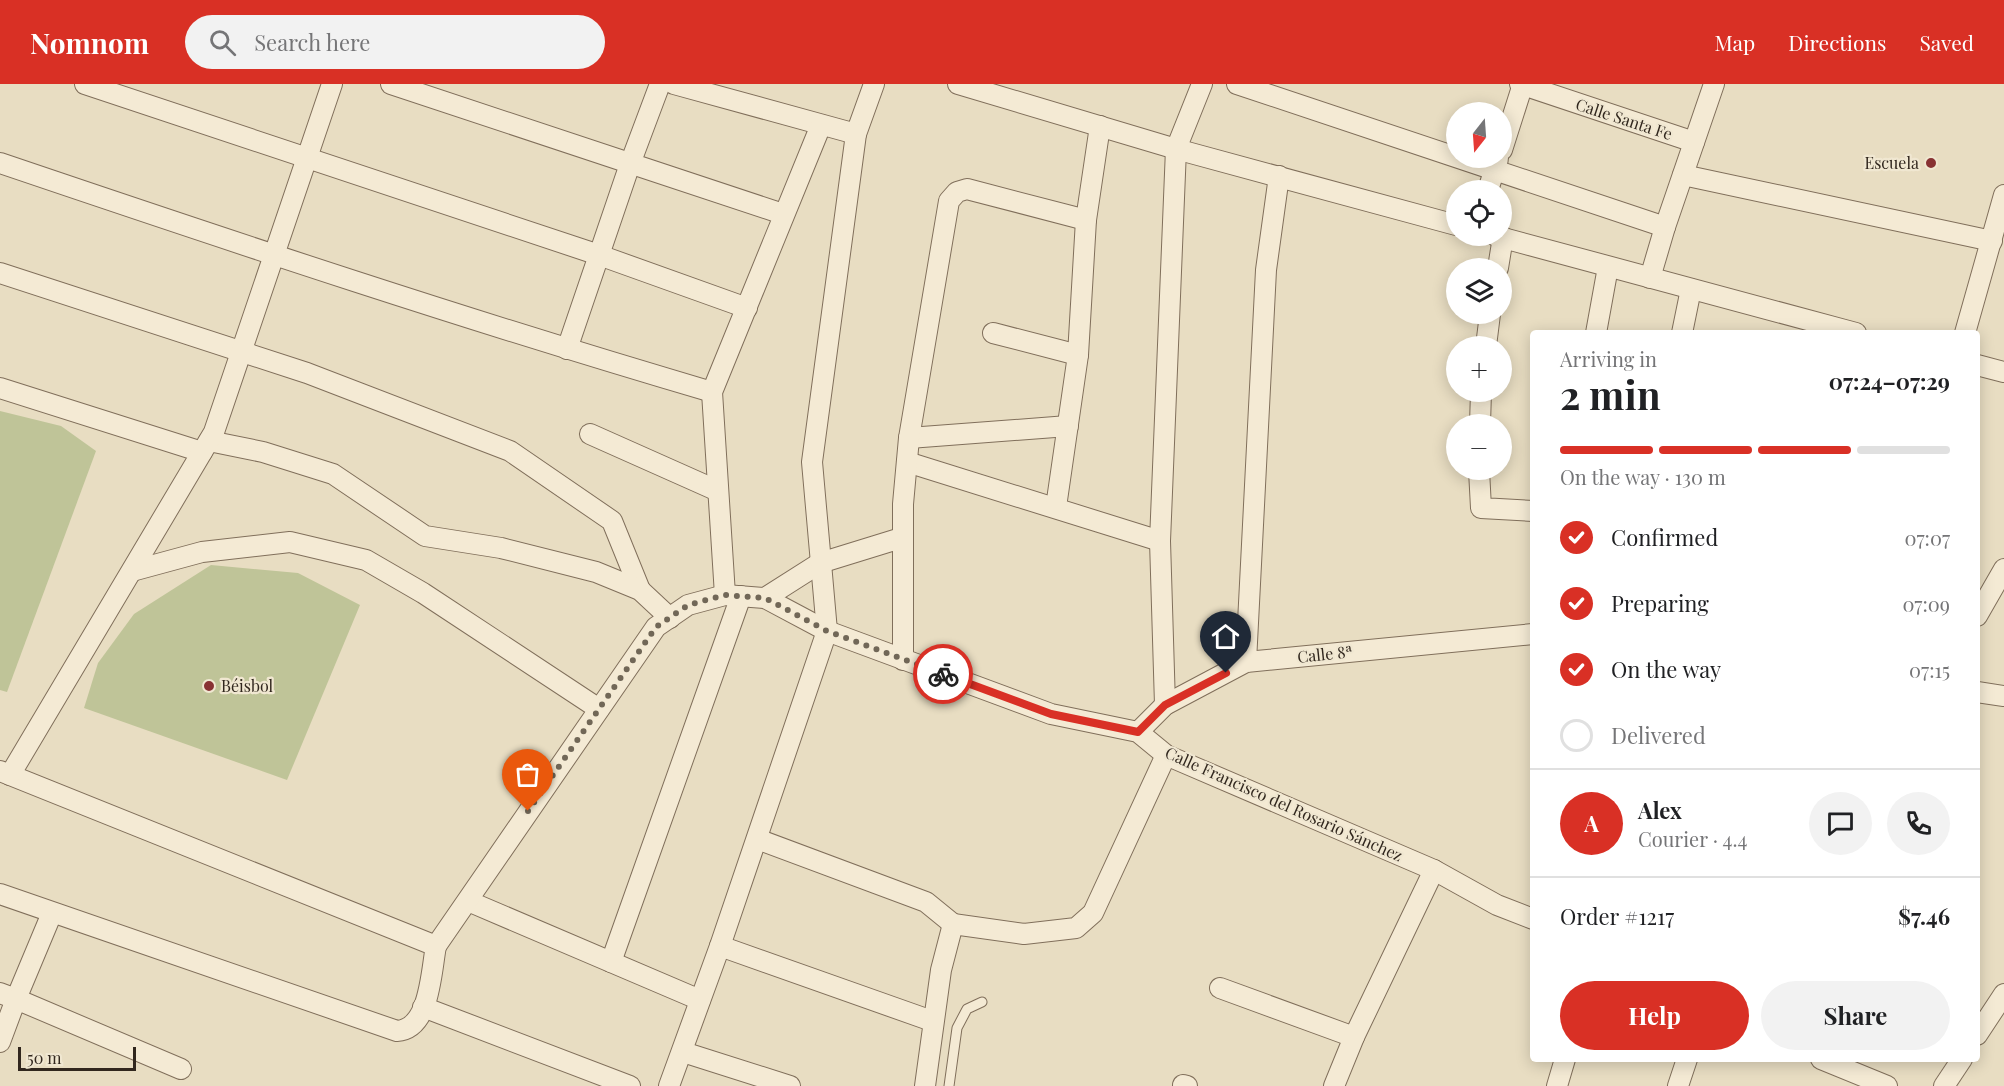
<!DOCTYPE html>
<html lang="en">
<head>
<meta charset="utf-8">
<style>
  :root { --surface:#fff; --page:#f2f2f2; --text:#202124; --muted:#757577; --line:#e0e0e0; --accent:#d93025 }
  body { margin:0; font-family:"Playfair Display",serif; background:var(--page); color:var(--text); height:100vh; display:flex; flex-direction:column; font-size:22px; white-space:nowrap }
  * { box-sizing:border-box; margin:0 }
  p { font-size:20px; color:var(--muted) }
  .icon { flex:none; width:33px; height:33px; fill:none; stroke:currentColor; stroke-width:2; stroke-linecap:round; stroke-linejoin:round }
  .map { position:relative; flex:1; overflow:hidden }
  .sheet { position:absolute; left:1530px; top:246px; width:450px; height:732px; display:flex; flex-direction:column; background:var(--surface); border-radius:6px; box-shadow:0 3px 15px #0003 }
  .sheet>* { flex:none }
  .needle { width:39px; rotate:197deg }
  .tools { position:absolute; left:1446px; top:18px; display:grid; gap:12px }
  .tools a { display:grid; place-items:center; width:66px; height:66px; border-radius:50%; background:var(--surface); box-shadow:0 3px 15px #0003; font-size:30px }
  .scale { position:absolute; left:18px; bottom:15px; width:118px; box-sizing:border-box; padding-left:6px; border:3px solid #31271e; border-top:0; font-size:16px; line-height:21px; white-space:nowrap; color:#31271e; -webkit-text-stroke:4px #f0e7d1; paint-order:stroke }
  .pin { position:absolute; display:grid; place-items:center; width:51px; height:51px; color:#fff; margin:-62px -26px; border-radius:50% 50% 50% 0; rotate:-45deg; box-shadow:0 0 6px #0007 }
  .pin .icon { rotate:45deg }
  .courier { position:absolute; display:grid; place-items:center; width:60px; height:60px; margin:-30px; border:4px solid #d93025; border-radius:50%; background:#fff; color:#222; box-shadow:0 2px 8px #0007 }
  .head em { font-style:normal; font-weight:700 }
  .head div { display:flex; flex-direction:column-reverse }
  .head { display:flex; align-items:center; justify-content:space-between; height:102px; padding:0 30px }
  h1 { font-size:39px; font-weight:700; line-height:45px }
  .bar { display:grid; grid-template-columns:repeat(4,1fr); gap:9px 6px; align-content:center; height:72px; padding:0 30px }
  .bar i { height:8px; border-radius:4px; background:var(--line) }
  .bar .selected { background:var(--accent) }
  .bar p { grid-column:span 4 }
  .line { display:flex; align-items:center; gap:15px; padding:0 30px; border-top:2px solid var(--line) }
  .line div { flex:1 }
  .round { display:grid; place-items:center; flex:none; width:63px; height:63px; border-radius:32px; background:var(--page) }
  ol { padding:0 30px; list-style:none }
  li { display:flex; align-items:center; gap:18px; height:66px }
  li p { margin-inline-start:auto }
  li .icon { padding:6px; border-radius:50%; background:var(--accent); color:#fff; stroke-width:4 }
  li:last-child { color:var(--muted) }
  li i { width:33px; height:33px; border:3px solid var(--line); border-radius:50% }
  .button { display:flex; gap:12px; margin-top:auto; padding:12px 30px }
  .button a { flex:1; height:69px; border-radius:36px; background:var(--accent); color:#fff; font-size:24px; font-weight:700; line-height:69px; text-align:center }
  .button a+a { background:var(--page); color:var(--text) }
  header { display:flex; align-items:center; gap:36px; box-sizing:border-box; height:84px; padding:0 30px; background:var(--accent); color:#fff }
  header strong { font-size:28px }
  nav { display:flex; gap:33px; margin-inline-start:auto; font-size:21px }
  .search { width:420px; height:54px; background:var(--page); display:flex; align-items:center; gap:15px; box-sizing:border-box; padding:0 21px; border-radius:33px; color:var(--muted); font-size:22px }
  .map>svg:first-child { display:block }
  .green { fill:#bfc498 }
  .lines { fill:none; stroke-linecap:round; stroke-linejoin:round }
  .service-casing { stroke:#806f5b; stroke-width:11 }
  .minor-casing { stroke:#806f5b; stroke-width:22 }
  .service { stroke:#f4ead4; stroke-width:9 }
  .minor { stroke:#f4ead4; stroke-width:20 }
  .done { stroke:#716757; stroke-width:6; stroke-dasharray:0 10.8 }
  .route { stroke:#d93025; stroke-width:8 }
  .poi-dot { fill:#883233; stroke:#f0e7d1; stroke-width:2 }
  .labels { text-anchor:middle; stroke-width:4.5; stroke-linejoin:round; paint-order:stroke }
  .street-label { font-size:16px; fill:#31271e; stroke:#f0e7d1 }
  .poi-label { font-size:16px; fill:#31271e; stroke:#f0e7d1; text-anchor:end }
</style>
</head>
<body>
<header>
<strong>Nomnom</strong>
<div class="search"><svg class="icon" aria-label="search" viewBox="0 0 24 24"><circle cx="10" cy="10" r="6"/><path d="M15 15l6 6"/></svg>Search here</div>
<nav><a>Map</a><a>Directions</a><a>Saved</a></nav>
</header>
<div class="map">
<svg width="2004" height="1002" viewBox="0 0 2004 1002">
  <rect width="100%" height="100%" fill="#e8ddc2"/>
  <g class="green">
    <path d="M0,327L61,342L96,367L7,608L0,606Z"/>
    <path d="M211,481L298,489L360,521L287,696L84,624L98,579L134,530Z"/>
  </g>
  <g class="lines">
    <defs>
      <path id="service" d="M949,1002L957,944L967,925L982,918"/>
      <g id="minor">
        <path d="M85,0L599,171L747,224"/>
        <path d="M391,0L783,130"/>
        <path d="M674,0L856,50L874,0"/>
        <path d="M958,0L1176,65L1456,141"/>
        <path d="M1237,0L1665,143"/>
        <path d="M1520,0L1694,58"/>
        <path d="M1502,66L1523,0"/>
        <path d="M0,79C236,159 473,238 712,308"/>
        <path d="M1683,91L1992,157"/>
        <path d="M1488,106L1498,75"/>
        <path d="M1496,152L1856,249"/>
        <path d="M1498,184L1503,153"/>
        <path d="M0,189L307,289L510,367L612,437L640,506"/>
        <path d="M1650,194L1665,143L1714,0"/>
        <path d="M993,249L1078,271"/>
        <path d="M1596,249L1608,183"/>
        <path d="M1682,249L1691,205"/>
        <path d="M1965,249L2004,111"/>
        <path d="M1486,262L1490,230"/>
        <path d="M567,265L630,80L660,0"/>
        <path d="M1977,281L2004,288"/>
        <path d="M0,304L202,368"/>
        <path d="M1480,340L1481,308"/>
        <path d="M590,350L718,407"/>
        <path d="M909,354L1068,342"/>
        <path d="M209,357L263,368L333,390L425,452L501,464L596,488L640,506L670,534"/>
        <path d="M907,378L1160,457"/>
        <path d="M1479,386L1481,424L1533,427"/>
        <path d="M1056,423L1078,271L1086,136L1100,42"/>
        <path d="M132,487L202,468L290,458L366,476L423,509L599,625"/>
        <path d="M725,511L712,308L821,41"/>
        <path d="M765,514L820,479L901,454"/>
        <path d="M1977,532L2004,485"/>
        <path d="M903,576V420L909,354L949,117L957,108L967,105L1086,136"/>
        <path d="M1246,578L1266,186L1279,92"/>
        <path d="M1977,608L2004,612"/>
        <path d="M1165,621L1160,457L1176,65L1202,0"/>
        <path d="M1138,648L1165,621L1246,578L1533,550"/>
        <path d="M0,687L436,862C431,888 430,945 397,947L0,810"/>
        <path d="M10,691L214,348L332,0"/>
        <path d="M757,755L926,818L953,840"/>
        <path d="M468,817L700,916"/>
        <path d="M436,862L656,543L688,521L725,511L765,514L827,547L1051,630L1138,648L1166,671L1434,786L1497,821L1533,835"/>
        <path d="M720,862L932,937"/>
        <path d="M611,878L741,512"/>
        <path d="M1220,904L1354,953"/>
        <path d="M0,909L16,915L52,829"/>
        <path d="M423,923L630,1002"/>
        <path d="M1977,951L2004,910"/>
        <path d="M0,958L16,915L181,985"/>
        <path d="M683,968L790,1002"/>
        <path d="M1821,975L1887,1002"/>
        <path d="M1183,1001L1187,1002"/>
        <path d="M669,1002L720,862L827,547L812,378L856,50"/>
        <path d="M925,1002L941,886L953,840L1024,850L1076,844L1093,829L1166,671"/>
        <path d="M1334,1002L1354,953L1434,786"/>
        <path d="M1557,1002L1565,975"/>
        <path d="M1678,1002L1687,975"/>
        <path d="M1944,1002L1962,975"/>
      </g>
    </defs>
    <use href="#service" class="service-casing"/>
    <use href="#minor" class="minor-casing"/>
    <use href="#service" class="service"/>
    <use href="#minor" class="minor"/>
  </g>
  <g class="lines">
    <path class="done" d="M528,727L656,543L688,521L725,511L765,514L827,547L943,590"/>
    <path class="route" d="M943,590L1051,630L1138,648L1165,621L1226,589"/>
  </g>
  <g class="poi-dot">
    <circle cx="1931" cy="79" r="6"/>
    <circle cx="209" cy="602" r="6"/>
  </g>
  <g class="labels">
    <g class="street-label">
      <text transform="translate(1624 35) rotate(18)" y="6">Calle Santa Fe</text>
      <text transform="translate(1325 570) rotate(-6)" y="6">Calle 8ª</text>
      <text transform="translate(1284 720) rotate(24)" y="6">Calle Francisco del Rosario Sánchez</text>
    </g>
    <g class="poi-label">
      <text x="1919" y="85">Escuela</text>
      <text x="221" y="608" text-anchor="start">Béisbol</text>
    </g>
  </g>
</svg>
<div class="tools">
<a><svg class="needle" viewBox="-14 -14 28 28"><path d="M0-13l5 13h-10z" fill="#e53935"/><path d="M0 13l5-13h-10z" fill="#757577"/></svg></a>
<a><svg class="icon" aria-label="locate" viewBox="0 0 24 24"><circle cx="12" cy="12" r="6"/><path d="M12 2v4M12 18v4M2 12h4M18 12h4"/></svg></a>
<a><svg class="icon" aria-label="layers" viewBox="0 0 24 24"><path d="M12 4l9 5-9 5-9-5zM3 14l9 5 9-5"/></svg></a>
<a>+</a>
<a>−</a>
</div>
<div class="scale">50 m</div>
<div class="pin" style="left:528px;top:727px;background:#ea580c"><svg class="icon" aria-label="bag" viewBox="0 0 24 24"><path d="M5 8h14l-1 12H6zM9 8a3 3 0 0 1 6 0"/></svg></div>
<div class="pin" style="left:1226px;top:589px;background:#1f2937"><svg class="icon" aria-label="home" viewBox="0 0 24 24"><path d="M3 11l9-7 9 7M6 9v11h12V9"/></svg></div>
<div class="courier" style="left:943px;top:590px"><svg class="icon" aria-label="bike" viewBox="0 0 24 24"><circle cx="6" cy="16" r="4"/><circle cx="18" cy="16" r="4"/><path d="M6 16l4-8h5l3 8M10 8l3 8H6M13 5h3"/></svg></div>
<section class="sheet">
<div class="head"><div><h1>2 min</h1><p>Arriving in</p></div><em>07:24–07:29</em></div>
<div class="bar"><i class="selected"></i><i class="selected"></i><i class="selected"></i><i></i><p>On the way · 130 m</p></div>
<ol>
<li><svg class="icon" aria-label="check" viewBox="0 0 24 24"><path d="M5 12l5 5 9-10"/></svg>Confirmed<p>07:07</p></li>
<li><svg class="icon" aria-label="check" viewBox="0 0 24 24"><path d="M5 12l5 5 9-10"/></svg>Preparing<p>07:09</p></li>
<li><svg class="icon" aria-label="check" viewBox="0 0 24 24"><path d="M5 12l5 5 9-10"/></svg>On the way<p>07:15</p></li>
<li><i></i>Delivered</li>
</ol>
<div class="line" style="height:108px"><b class="round" style="background:var(--accent);color:#fff">A</b><div><b>Alex</b><p>Courier · 4.4</p></div><a class="round"><svg class="icon" aria-label="chat" viewBox="0 0 24 24"><path d="M4 5h16v11H9l-5 4z"/></svg></a><a class="round"><svg class="icon" aria-label="phone" viewBox="0 0 24 24"><path d="M5 4h4l2 5-3 2q2 4 5 5l2-3 5 2v4C11 20 4 13 5 4z"/></svg></a></div>
<div class="line" style="height:78px"><div>Order #1217</div><b>$7.46</b></div>
<div class="button"><a>Help</a><a>Share</a></div>
</section>
</div>
</body>
</html>
